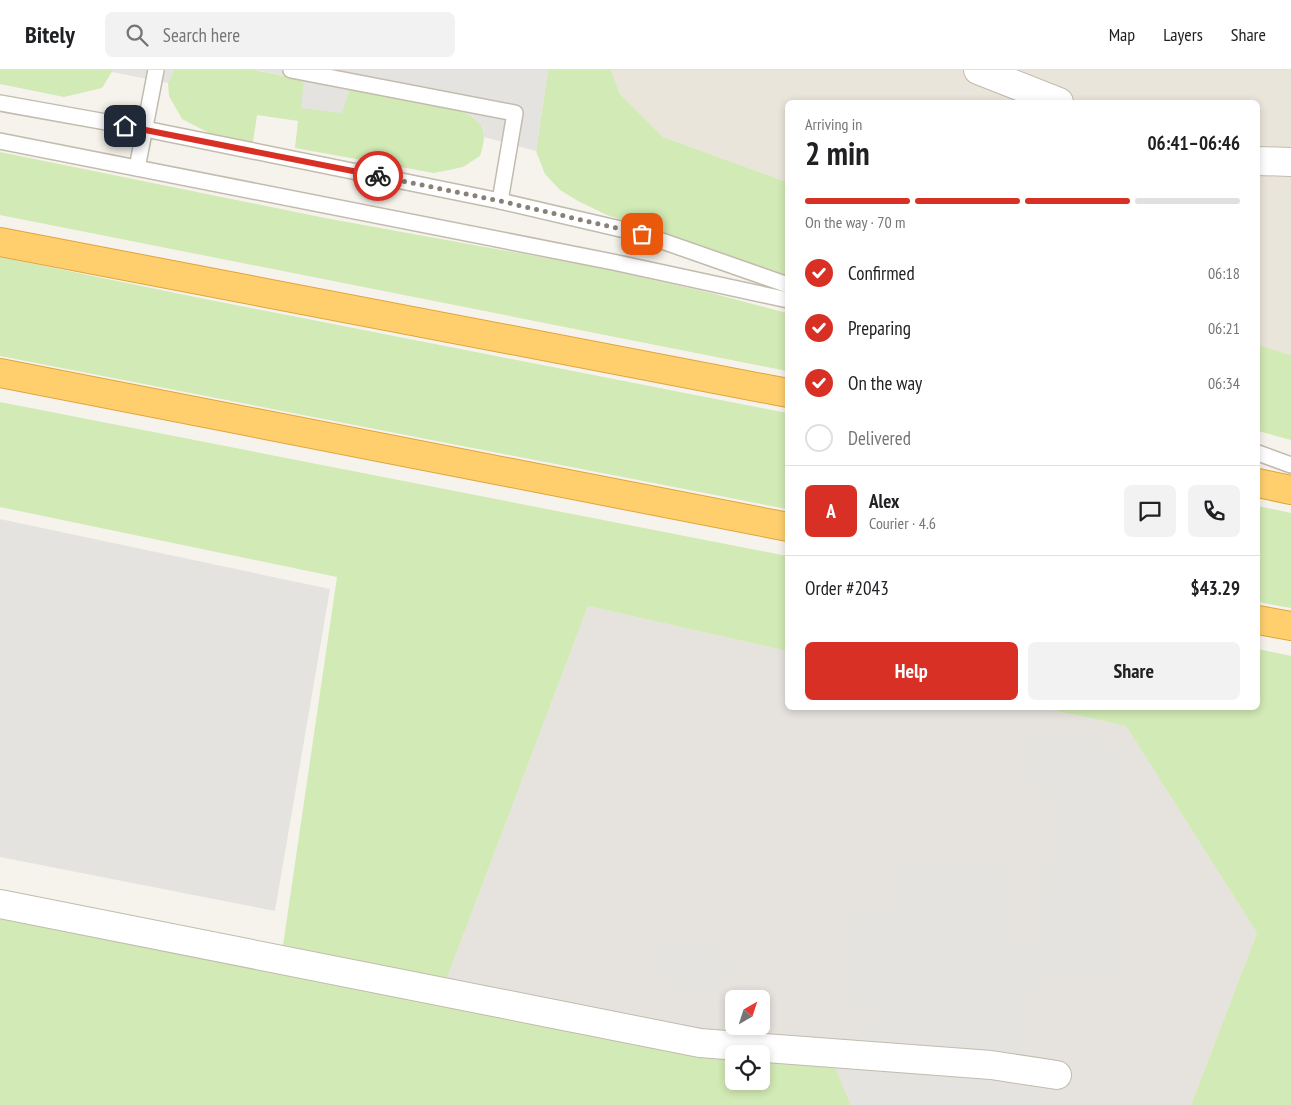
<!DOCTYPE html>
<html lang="en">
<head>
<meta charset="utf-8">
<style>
  :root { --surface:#fff; --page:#f2f2f2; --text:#202124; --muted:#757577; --line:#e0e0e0; --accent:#d93025 }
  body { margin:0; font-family:"PT Sans Narrow",sans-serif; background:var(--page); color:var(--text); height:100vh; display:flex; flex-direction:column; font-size:19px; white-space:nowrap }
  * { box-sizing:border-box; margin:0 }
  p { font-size:16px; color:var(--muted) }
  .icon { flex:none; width:28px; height:28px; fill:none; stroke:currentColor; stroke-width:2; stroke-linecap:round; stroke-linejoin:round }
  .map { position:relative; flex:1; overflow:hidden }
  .side { position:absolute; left:785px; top:30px; width:475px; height:610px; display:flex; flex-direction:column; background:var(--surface); border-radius:8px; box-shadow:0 2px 8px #0003 }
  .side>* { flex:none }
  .needle { width:32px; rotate:39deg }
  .buttons { position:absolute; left:725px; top:920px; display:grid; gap:10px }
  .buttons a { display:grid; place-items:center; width:45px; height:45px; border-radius:8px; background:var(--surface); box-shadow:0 2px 8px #0003; font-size:25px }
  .pin { position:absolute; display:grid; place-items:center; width:42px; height:42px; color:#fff; margin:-21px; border-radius:10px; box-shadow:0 2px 8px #0006 }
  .courier { position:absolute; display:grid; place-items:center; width:50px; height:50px; margin:-25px; border:4px solid #d93025; border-radius:50%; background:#fff; color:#222; box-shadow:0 1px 6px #0007 }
  .overview em { font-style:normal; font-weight:800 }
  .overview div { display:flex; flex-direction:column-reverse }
  .overview { display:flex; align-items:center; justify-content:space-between; height:85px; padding:0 20px }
  h1 { font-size:32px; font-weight:800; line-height:38px }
  .bar { display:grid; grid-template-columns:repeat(4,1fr); gap:8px 5px; align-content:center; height:60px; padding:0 20px }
  .bar i { height:6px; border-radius:4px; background:var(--line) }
  .bar .on { background:var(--accent) }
  .bar p { grid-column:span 4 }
  .line { display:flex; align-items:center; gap:12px; padding:0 20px; border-top:1px solid var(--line) }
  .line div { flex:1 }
  .round { display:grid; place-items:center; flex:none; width:52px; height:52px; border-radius:8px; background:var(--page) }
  ol { padding:0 20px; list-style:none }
  li { display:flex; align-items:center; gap:15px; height:55px }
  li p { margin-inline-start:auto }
  li .icon { padding:5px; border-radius:50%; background:var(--accent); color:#fff; stroke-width:4 }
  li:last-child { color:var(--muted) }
  li i { width:28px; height:28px; border:2px solid var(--line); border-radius:50% }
  .button { display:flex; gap:10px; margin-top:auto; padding:10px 20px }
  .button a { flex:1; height:58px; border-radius:8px; background:var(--accent); color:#fff; font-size:20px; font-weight:800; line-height:58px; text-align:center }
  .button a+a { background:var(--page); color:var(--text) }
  header { display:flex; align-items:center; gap:30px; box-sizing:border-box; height:70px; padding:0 25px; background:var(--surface); border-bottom:1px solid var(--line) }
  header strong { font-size:24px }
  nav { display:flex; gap:28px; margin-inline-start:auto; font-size:18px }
  .search { width:350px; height:45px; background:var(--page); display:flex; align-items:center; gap:12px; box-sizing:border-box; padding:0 18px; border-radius:8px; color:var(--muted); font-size:19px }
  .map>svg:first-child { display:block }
  .residential { fill:#eae5da }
  .industrial { fill:#e6e2dd; fill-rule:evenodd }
  .green { fill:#d2eab5; fill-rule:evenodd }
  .parking { fill:#e5e3e0 }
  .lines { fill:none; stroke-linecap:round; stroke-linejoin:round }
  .lane-casing { stroke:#c2bbae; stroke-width:18 }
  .street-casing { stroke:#c2bbae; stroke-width:30 }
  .highway-casing { stroke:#e0a43c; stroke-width:30 }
  .lane { stroke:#fff; stroke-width:15 }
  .street { stroke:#fff; stroke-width:28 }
  .highway { stroke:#ffcf6e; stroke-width:28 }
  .done { stroke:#878178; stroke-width:5; stroke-dasharray:0 9 }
  .route { stroke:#d93025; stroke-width:6 }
</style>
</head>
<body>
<header>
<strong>Bitely</strong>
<div class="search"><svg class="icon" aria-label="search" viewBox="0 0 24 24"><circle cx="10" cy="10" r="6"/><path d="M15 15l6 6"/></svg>Search here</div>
<nav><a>Map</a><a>Layers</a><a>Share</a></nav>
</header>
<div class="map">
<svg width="1291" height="1035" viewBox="0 0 1291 1035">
  <rect width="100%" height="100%" fill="#f6f3ec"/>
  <path class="residential" d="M611,0H1291V285L1258,275V32H788L787,112L663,67L620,24Z"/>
  <path class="industrial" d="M588,536L787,581L788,638H1043L1126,656L1257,863L1191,1035H851L829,983L442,921ZM734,929H761V956H734Z"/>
  <g class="green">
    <path d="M0,0H113L102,18L64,27L0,14Z"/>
    <path d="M174,0H254L461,40C485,53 488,60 480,86L463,97L434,103L295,78L298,51L257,45L253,72L215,66L182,49L169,26L168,13Z"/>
    <path d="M548,0H611L620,24L663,67L787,112V206L607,145L578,131L560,120L545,104L536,81Z"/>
    <path d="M0,82L325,148L596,197L711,223L787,243V301L0,145Z"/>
    <path d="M0,187L205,229L787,343V439L0,286Z"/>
    <path d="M1258,275L1291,285V370L1258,361Z"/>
    <path d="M0,332L787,486V581L588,536L442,921L829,983L851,1035H0V834L281,889L337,507L0,437ZM734,984H761V1011H734Z"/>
    <path d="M1258,436L1291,443V538L1258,532Z"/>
    <path d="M1258,579L1291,586V1035H1191L1257,863L1126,656L1043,638H1258Z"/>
  </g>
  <g class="parking">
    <path d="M113,0H174L168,13L112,2Z"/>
    <path d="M254,0H548L536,81L484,67L483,58L473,47L461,40L350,18L342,43L301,38L304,9Z"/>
    <path d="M0,449L330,519L275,841L0,787Z"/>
    <path d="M1029,654L1121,676L1117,917L1035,914L1030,1001L1050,1004L1048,1035H851L829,983H846L868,950L870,944L866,934L846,932L852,837L888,839L891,790L1017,798L1013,871H1040L1049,724L1025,722Z"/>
    <path d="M651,872L736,879L726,923L647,915Z"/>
  </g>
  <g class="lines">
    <defs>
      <g id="lane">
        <path d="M291,0L515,43L500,131"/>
        <path d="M0,33L145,59L500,131L642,164L788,215"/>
        <path d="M0,71L613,192L788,230"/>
        <path d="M137,98L156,0"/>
        <path d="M1258,383L1291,395"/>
      </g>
      <g id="street">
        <path d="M978,0L1059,32"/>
        <path d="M1258,91L1291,92"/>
        <path d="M0,834L700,973L991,995L1057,1005"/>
      </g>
      <g id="highway">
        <path d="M0,172L788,323"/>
        <path d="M0,303L788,457"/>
        <path d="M1258,413L1291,420"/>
        <path d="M1258,550L1291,556"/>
      </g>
    </defs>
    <use href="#lane" class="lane-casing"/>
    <use href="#street" class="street-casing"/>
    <use href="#highway" class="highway-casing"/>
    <use href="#lane" class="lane"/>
    <use href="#street" class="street"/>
    <use href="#highway" class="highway"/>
  </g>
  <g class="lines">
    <path class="done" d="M378,106L500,131L642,164"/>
    <path class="route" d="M125,56L378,106"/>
  </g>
</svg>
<div class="buttons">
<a><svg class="needle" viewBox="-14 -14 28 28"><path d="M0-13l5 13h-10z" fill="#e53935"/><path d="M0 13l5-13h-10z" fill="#757577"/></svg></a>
<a><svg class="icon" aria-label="locate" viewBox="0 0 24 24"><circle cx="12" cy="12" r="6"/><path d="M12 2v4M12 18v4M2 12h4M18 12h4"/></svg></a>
</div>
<div class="pin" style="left:642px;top:164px;background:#ea580c"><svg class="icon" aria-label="bag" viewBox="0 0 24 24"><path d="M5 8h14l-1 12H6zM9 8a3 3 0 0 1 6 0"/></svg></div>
<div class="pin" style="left:125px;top:56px;background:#1f2937"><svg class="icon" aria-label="home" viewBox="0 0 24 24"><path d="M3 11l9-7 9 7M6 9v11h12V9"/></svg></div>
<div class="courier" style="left:378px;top:106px"><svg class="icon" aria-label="bike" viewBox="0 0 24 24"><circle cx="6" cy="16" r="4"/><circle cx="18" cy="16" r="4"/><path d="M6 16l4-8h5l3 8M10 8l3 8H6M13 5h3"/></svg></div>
<section class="side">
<div class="overview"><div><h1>2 min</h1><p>Arriving in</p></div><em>06:41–06:46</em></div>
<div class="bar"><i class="on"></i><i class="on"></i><i class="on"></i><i></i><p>On the way · 70 m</p></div>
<ol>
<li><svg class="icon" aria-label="check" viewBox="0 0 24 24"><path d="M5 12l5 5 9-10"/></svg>Confirmed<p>06:18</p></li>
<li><svg class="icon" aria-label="check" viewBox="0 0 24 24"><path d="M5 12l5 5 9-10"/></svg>Preparing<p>06:21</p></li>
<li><svg class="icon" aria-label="check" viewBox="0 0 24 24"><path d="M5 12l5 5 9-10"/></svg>On the way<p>06:34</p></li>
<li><i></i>Delivered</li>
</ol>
<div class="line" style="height:90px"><b class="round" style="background:var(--accent);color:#fff">A</b><div><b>Alex</b><p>Courier · 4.6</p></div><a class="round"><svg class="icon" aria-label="chat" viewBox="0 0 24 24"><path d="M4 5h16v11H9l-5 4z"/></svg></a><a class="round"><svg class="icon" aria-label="phone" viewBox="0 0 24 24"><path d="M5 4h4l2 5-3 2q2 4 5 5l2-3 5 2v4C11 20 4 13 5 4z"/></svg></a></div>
<div class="line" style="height:65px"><div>Order #2043</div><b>$43.29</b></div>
<div class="button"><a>Help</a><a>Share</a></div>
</section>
</div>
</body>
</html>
